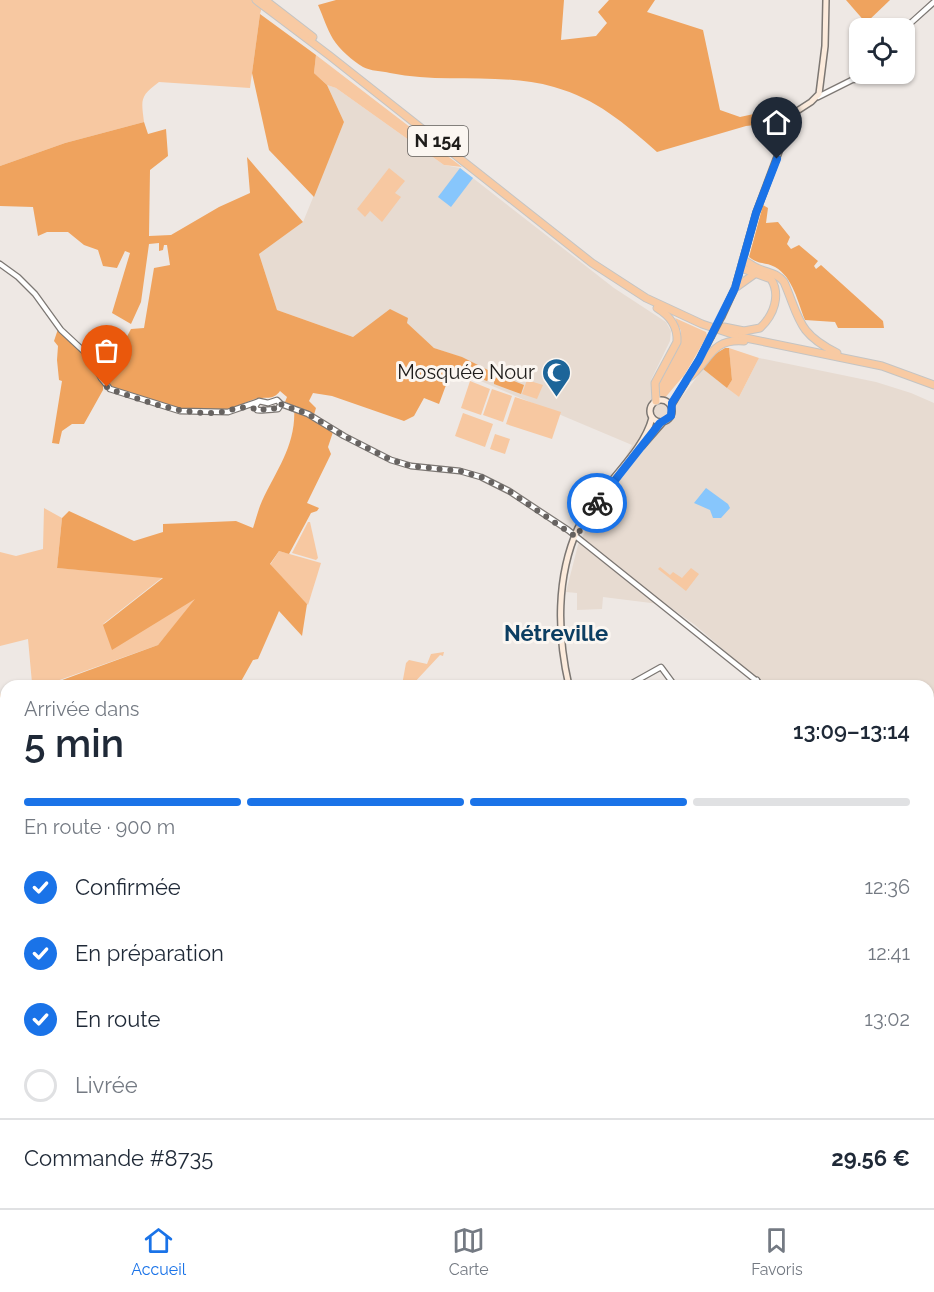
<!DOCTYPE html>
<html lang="fr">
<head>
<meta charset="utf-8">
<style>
  :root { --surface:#fff; --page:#f6f6f7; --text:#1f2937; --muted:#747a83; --line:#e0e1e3; --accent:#1a73e8 }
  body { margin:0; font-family:Raleway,sans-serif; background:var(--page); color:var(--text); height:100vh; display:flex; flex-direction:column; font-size:22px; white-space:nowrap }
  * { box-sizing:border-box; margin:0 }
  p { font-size:20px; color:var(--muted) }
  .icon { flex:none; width:33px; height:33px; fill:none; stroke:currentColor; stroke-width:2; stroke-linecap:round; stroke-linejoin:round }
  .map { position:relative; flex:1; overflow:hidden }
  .sheet { position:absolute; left:0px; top:680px; width:934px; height:530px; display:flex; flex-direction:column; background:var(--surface); border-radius:18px 18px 0 0; box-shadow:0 2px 4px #0004 }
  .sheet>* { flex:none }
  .fabs { position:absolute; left:849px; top:18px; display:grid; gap:12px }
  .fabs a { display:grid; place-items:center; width:66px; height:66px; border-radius:12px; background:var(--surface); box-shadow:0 2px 4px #0004; font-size:30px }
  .pin { position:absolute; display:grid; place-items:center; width:51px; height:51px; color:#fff; margin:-62px -26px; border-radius:50% 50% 50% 0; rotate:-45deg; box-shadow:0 0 6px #0007 }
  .pin .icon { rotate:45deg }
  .courier { position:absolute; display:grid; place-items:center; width:60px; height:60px; margin:-30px; border:4px solid #1a73e8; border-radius:50%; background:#fff; color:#222; box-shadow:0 2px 8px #0007 }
  .overview em { font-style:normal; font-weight:600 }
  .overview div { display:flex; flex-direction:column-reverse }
  .overview { display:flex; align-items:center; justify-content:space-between; height:102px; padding:0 24px }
  h1 { font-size:39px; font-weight:600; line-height:45px }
  .bar { display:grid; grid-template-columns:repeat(4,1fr); gap:9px 6px; align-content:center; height:72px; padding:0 24px }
  .bar i { height:8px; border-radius:4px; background:var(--line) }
  .bar .active { background:var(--accent) }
  .bar p { grid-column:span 4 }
  .line { display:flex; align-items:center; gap:15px; padding:0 24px; border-top:2px solid var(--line) }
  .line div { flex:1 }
  ol { padding:0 24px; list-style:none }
  li { display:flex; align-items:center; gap:18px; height:66px }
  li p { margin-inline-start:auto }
  li .icon { padding:6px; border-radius:50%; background:var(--accent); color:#fff; stroke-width:4 }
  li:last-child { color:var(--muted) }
  li i { width:33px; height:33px; border:3px solid var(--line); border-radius:50% }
  .tab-bar { display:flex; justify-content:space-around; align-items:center; height:84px; border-top:2px solid var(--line); background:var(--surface); font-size:16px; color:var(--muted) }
  .tab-bar a { display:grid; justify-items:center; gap:3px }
  .tab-bar .active { color:var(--accent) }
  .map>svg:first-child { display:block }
  .built { fill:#e7dbd1 }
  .green { fill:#f7c8a1 }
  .forest { fill:#efa35e }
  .water { fill:#87c6fc }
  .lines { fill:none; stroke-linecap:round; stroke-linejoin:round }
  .tertiary-casing { stroke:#7c7773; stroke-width:7 }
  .secondary-casing { stroke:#7c7773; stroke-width:8 }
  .primary-casing { stroke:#c4c4c3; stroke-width:8 }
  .trunk-casing { stroke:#c4c4c3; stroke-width:9 }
  .tertiary { stroke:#fff; stroke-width:4.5 }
  .secondary { stroke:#fcebdc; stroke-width:5 }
  .primary { stroke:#fad7ba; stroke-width:6 }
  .trunk { stroke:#f8caa3; stroke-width:7 }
  .rail { stroke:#3d3b38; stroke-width:1.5; stroke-dasharray:10 10; stroke-linecap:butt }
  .secondary-bridge-casing { stroke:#7c7773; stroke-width:8; stroke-linecap:butt }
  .secondary-bridge { stroke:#fcebdc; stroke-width:5 }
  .done { stroke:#676361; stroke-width:6; stroke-dasharray:0 10.8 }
  .route { stroke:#1a73e8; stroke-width:8 }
  .labels { text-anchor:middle; stroke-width:6; stroke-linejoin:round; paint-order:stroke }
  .shield { fill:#fbf6f1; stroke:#605d5a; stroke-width:1.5 }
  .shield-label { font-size:18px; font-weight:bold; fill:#1e1c1a }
  .poi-label { font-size:20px; fill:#1e1c1a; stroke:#fbf6f1; text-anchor:end }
  .quarter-label { font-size:22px; font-weight:bold; fill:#0c3e62; stroke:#fbf6f1 }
</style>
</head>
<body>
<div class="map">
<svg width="934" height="1208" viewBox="0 0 934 1208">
  <rect width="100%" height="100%" fill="#eee8e4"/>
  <g class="built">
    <path d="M327,85L336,88L444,165L460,168L614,288L666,322L671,331L670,341L651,380L652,396L678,402L703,369L739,397L759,358L876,382L911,393L934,403V1208H838L837,1203H928V686L764,685L695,625L667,605L603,597L602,609L577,610V593L566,592L578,545L632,445L452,369L461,357L434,348L406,323L353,337L277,310L259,254L303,222L344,122Z"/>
    <path d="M408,1203H467L456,1208H407Z"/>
  </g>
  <g class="green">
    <path d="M0,0H264L260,14L250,88L159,82C140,96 141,99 144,122L65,143L0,166Z"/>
    <path d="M316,55L462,167L444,165L336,88L327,85L314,73Z"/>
    <path d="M389,168L405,181L395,193L401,197L382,222L370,211L365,217L357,209Z"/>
    <path d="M675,318L706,332L707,336L685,374L664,399L658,397V383L679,344L681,331Z"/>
    <path d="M729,348L759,358L739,397L727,388L732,380Z"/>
    <path d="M527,380L543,385L537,399L522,394Z"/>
    <path d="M470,381L490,389L481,415L461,408Z"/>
    <path d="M492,389L512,396L503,422L483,415Z"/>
    <path d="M515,397L561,412L552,439L506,424Z"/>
    <path d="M463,413L493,424L485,447L455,436Z"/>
    <path d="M495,434L510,439L505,454L490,449Z"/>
    <path d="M44,508L62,518L57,568L163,577L103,624L197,598L158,645L54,682L56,685H29L32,683L28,639L0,646V552L16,556L43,549Z"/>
    <path d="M308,522H310L318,558L316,560L292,553Z"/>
    <path d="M279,551L321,563L308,605L270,565Z"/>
    <path d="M660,567L670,575L673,572L682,578L691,568L699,574L686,591L658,569Z"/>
    <path d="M444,652L443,656L440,655L412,685H402L406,663L409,660L427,664L431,654Z"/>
    <path d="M0,693L6,701V762L0,766Z"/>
    <path d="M247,1203H341L342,1208H243Z"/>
  </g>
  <g class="forest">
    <path d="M336,0H564L561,40L596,36L607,23L598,12L609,0H655L647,12L703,30L720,110L740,117L763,112L765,124L746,126L657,152C624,123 597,99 554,87C501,72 444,84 390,73C382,71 370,71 363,67C353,61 339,49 333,39C327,29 323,16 318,5Z"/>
    <path d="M846,0H890L866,23Z"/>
    <path d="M260,14L316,55L314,73L327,85L344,122L314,197L269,150L252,73Z"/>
    <path d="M144,122L148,134L166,129L168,156L150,170L149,236L171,235L219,207L250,193L247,157L303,222L259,254L277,310L353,337L390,309L408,318L407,323L434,348L462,357L492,372L487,381L452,369L439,404L424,398L414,416L404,421L332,396L313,393L309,401L316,408L313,418L333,432L328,447L331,454L307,503L319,508L317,511L311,513L289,554L279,551L270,564L307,604L302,636L279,611L258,659L253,660L239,685H56L54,683L158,645L195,599L112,650L103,625L163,578L57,568L62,518L69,511L134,541L163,532V524L236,521L253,528C256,519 258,510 262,501C277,469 297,444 294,406L285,402L287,397L280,391C273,401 265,396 255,399C245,402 237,408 225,410C193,415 163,405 134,395C126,392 115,390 109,383C104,379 102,373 100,367L103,361H114L131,329L144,328L154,268L170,265L167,245H164L163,250L159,251V243L149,244L141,302L131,324L112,313L130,253L125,251L117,268L103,266L98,250L84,245L68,232H47L38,236L33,207L0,206V166L65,143Z"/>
    <path d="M763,205L768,208L766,223L778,222L790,237L787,244L791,249L799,245L818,261L814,266L816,269L821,265L883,321L884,328H838L835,322L805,320C798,303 793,277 775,267C766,262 759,265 749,257Z"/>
    <path d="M58,329L90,358L103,385V390L84,424H72L62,431L59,444L52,443L62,381L59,380L57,360L58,346L54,341Z"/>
    <path d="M725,348H729L732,380L727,388L703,369L715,354Z"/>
    <path d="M498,375L524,385L521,394L494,384V381Z"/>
    <path d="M594,489L598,491L599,494L582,514L569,508L577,495L587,498Z"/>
  </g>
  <g class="water">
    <path d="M460,168L473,178L451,207L438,197Z"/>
    <path d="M706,488L728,504L730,508L721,518H713L710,510L694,503Z"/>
  </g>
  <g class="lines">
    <defs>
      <g id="tertiary">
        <path d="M904,29L934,2"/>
        <path d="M818,97L852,80L869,78L871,74"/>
        <path d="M0,264L18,277L35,294L61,330L90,357L101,378L110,389L180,411L228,412L257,402"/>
        <path d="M281,404L278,409C275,409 260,411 257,410L255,406L259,401L268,403L277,400L281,404L308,414L344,436L391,460L411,466L460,471L481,477L509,491L568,530L763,686"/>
        <path d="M627,686L661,667L675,686"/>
        <path d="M749,686L757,680"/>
        <path d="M928,744H934"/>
        <path d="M516,1208L517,1203"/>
      </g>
      <g id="secondary">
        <path d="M722,316L735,288L756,213L780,149L786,124L794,113L811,102L819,94L825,46L826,0"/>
        <circle cx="661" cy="411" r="11"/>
        <path d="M671,406L699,360L711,337"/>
        <path d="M642,446L663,422"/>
        <path d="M569,686C557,634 556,577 578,528C585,514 595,501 604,490C621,468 645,445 652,418"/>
        <path d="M0,1079L6,1088"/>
        <path d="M140,1203L145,1208"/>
        <path d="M122,1208L124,1203"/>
        <path d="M404,1208L405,1203"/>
        <path d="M592,1208L603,1203"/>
      </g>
      <g id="primary">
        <path d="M0,912L6,911"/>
        <path d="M928,1048L934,1042"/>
        <path d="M928,1059L934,1053"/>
        <path d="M822,1203L834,1207L842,1203"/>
        <path d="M767,1208L772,1203"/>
      </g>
      <g id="trunk">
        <path d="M256,0L330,56L592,263L646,298L702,324L741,337L882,366L934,385"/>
        <path d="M265,0L313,37"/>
        <path d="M743,260C748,262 752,266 757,268C768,273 776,272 784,282C800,319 797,333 837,353"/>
        <path d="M735,288L756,273"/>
        <path d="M724,327L744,331L760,328C774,315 781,295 771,279L741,268"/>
        <path d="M687,379C709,364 709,338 744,341"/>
        <path d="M656,401L655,383L677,342C678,326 670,316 657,308"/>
      </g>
    </defs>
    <use href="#tertiary" class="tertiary-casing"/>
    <use href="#secondary" class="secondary-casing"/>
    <use href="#primary" class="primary-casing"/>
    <use href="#trunk" class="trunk-casing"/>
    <use href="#tertiary" class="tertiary"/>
    <use href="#secondary" class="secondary"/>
    <use href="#primary" class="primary"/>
    <use href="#trunk" class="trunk"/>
    <path class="rail" d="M368,1208V1203"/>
    <defs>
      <path id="secondary-bridge" d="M711,337L722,316"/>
    </defs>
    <use href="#secondary-bridge" class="secondary-bridge-casing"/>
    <use href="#secondary-bridge" class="secondary-bridge"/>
  </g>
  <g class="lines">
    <path class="done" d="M107,387L115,391C148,402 179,414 215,413C231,412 245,402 259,411L268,408L278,409L280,404L308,414L344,436L391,460L411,466L460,471L481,477L509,491L576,537L597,503"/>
    <path class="route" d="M597,503L660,423L671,416L672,403L699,360L735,288L756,213L777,159"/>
  </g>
  <defs>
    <symbol id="mosque-pin" viewBox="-11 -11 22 30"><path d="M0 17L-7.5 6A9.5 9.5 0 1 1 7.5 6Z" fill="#1d6599" stroke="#fbf6f1"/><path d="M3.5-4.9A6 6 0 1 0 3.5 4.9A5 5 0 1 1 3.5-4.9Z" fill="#fff"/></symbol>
  </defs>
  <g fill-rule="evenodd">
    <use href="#mosque-pin" x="540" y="356" width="33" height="45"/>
  </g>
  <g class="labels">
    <rect class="shield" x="408" y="126" width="60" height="30" rx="4.5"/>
    <g class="shield-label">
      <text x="438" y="147">N 154</text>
    </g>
    <g class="poi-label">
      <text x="535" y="379">Mosquée Nour</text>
    </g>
    <g class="quarter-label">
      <text x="556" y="641">Nétreville</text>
    </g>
  </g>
</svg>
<div class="fabs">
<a><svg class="icon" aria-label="locate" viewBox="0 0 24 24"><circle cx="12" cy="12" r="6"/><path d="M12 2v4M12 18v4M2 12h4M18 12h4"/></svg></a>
</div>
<div class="pin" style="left:107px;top:387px;background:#ea580c"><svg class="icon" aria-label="bag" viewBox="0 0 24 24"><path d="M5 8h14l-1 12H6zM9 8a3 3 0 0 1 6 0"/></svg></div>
<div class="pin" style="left:777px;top:159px;background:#1f2937"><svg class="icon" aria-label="home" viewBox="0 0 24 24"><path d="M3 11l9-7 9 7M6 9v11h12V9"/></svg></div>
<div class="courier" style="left:597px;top:503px"><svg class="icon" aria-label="bike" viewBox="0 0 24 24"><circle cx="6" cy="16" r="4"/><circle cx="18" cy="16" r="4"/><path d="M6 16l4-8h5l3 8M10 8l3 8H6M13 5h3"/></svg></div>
<section class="sheet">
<div class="overview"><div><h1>5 min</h1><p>Arrivée dans</p></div><em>13:09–13:14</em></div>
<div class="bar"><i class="active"></i><i class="active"></i><i class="active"></i><i></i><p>En route · 900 m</p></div>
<ol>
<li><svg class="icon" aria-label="check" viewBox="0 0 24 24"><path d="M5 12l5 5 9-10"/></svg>Confirmée<p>12:36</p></li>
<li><svg class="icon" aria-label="check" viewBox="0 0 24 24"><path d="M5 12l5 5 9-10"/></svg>En préparation<p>12:41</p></li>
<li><svg class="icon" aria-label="check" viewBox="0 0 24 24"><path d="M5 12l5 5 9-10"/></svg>En route<p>13:02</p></li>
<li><i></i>Livrée</li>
</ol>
<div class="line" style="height:78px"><div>Commande #8735</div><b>29.56 €</b></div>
</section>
</div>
<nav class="tab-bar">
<a class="active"><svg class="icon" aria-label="home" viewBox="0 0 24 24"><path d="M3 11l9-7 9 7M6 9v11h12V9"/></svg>Accueil</a>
<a><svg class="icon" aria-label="map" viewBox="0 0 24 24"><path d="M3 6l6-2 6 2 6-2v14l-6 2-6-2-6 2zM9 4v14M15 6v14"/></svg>Carte</a>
<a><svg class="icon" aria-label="saved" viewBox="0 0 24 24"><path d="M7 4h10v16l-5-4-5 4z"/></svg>Favoris</a>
</nav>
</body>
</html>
